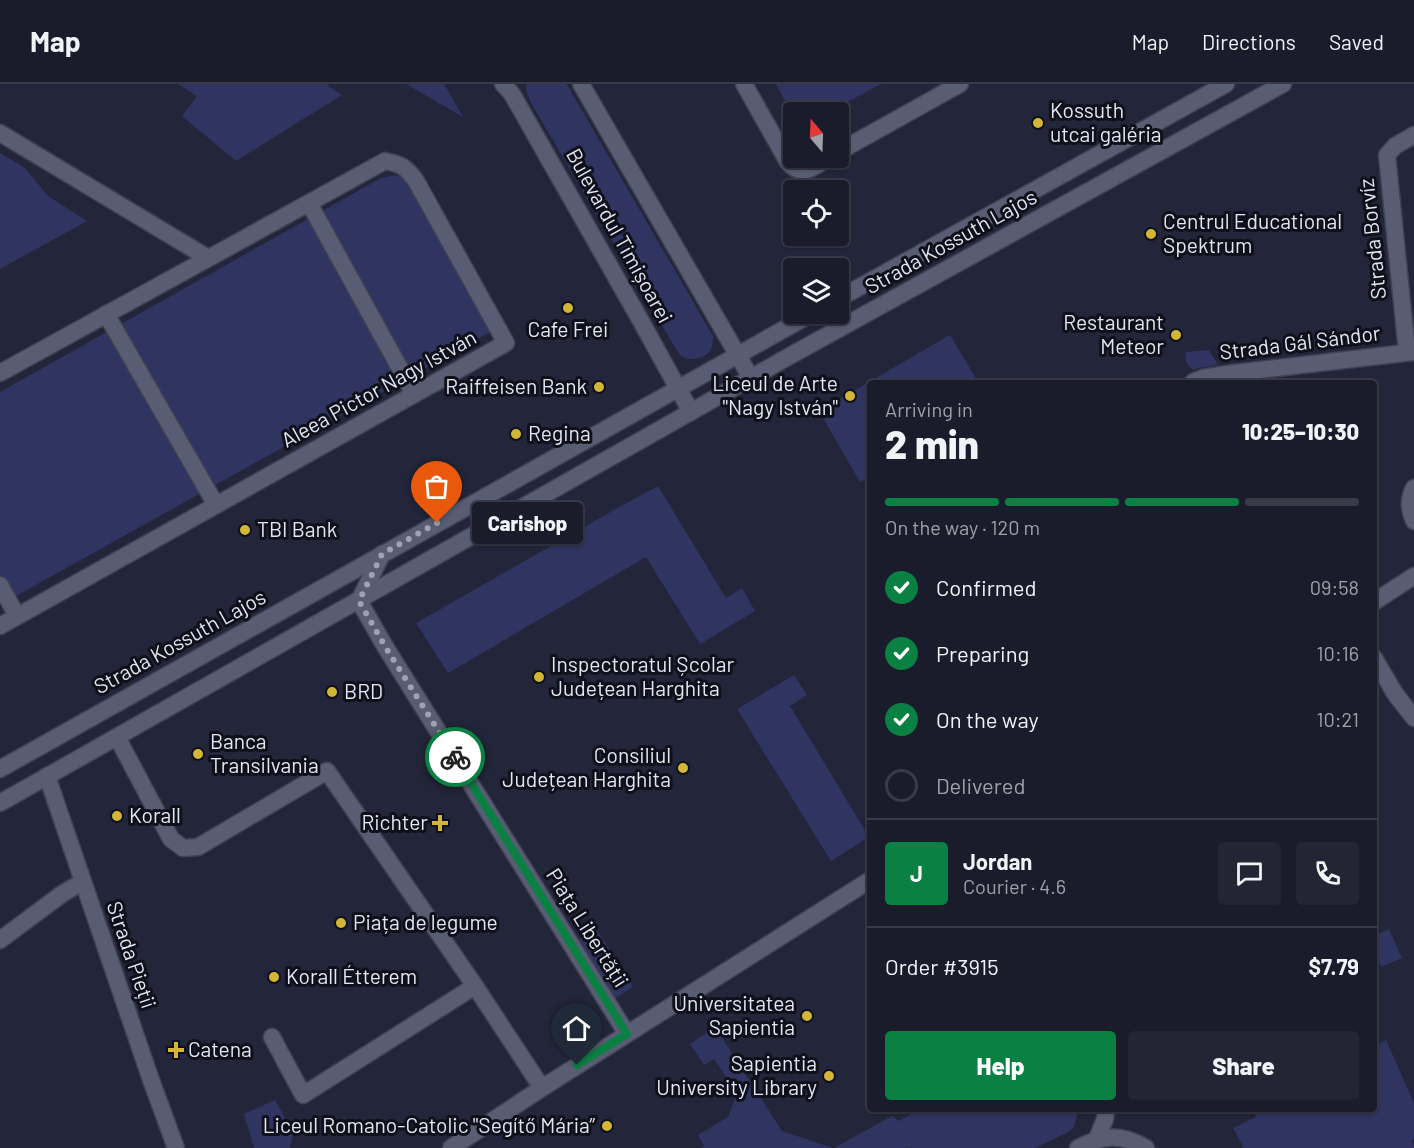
<!DOCTYPE html>
<html lang="en">
<head>
<meta charset="utf-8">
<style>
  :root { --surface:#1a1c2c; --page:#232534; --text:#f1f3f6; --muted:#9fa1a9; --line:#383a48; --accent:#0b8043 }
  body { margin:0; font-family:Barlow,sans-serif; background:var(--page); color:var(--text); height:100vh; display:flex; flex-direction:column; font-size:22px; white-space:nowrap }
  * { box-sizing:border-box; margin:0 }
  p { font-size:20px; color:var(--muted) }
  .icon { flex:none; width:33px; height:33px; fill:none; stroke:currentColor; stroke-width:2; stroke-linecap:round; stroke-linejoin:round }
  .map { position:relative; flex:1; overflow:hidden }
  .drawer { position:absolute; left:867px; top:296px; width:510px; height:732px; display:flex; flex-direction:column; background:var(--surface); border-radius:6px; box-shadow:0 2px 4px #0004,0 0 0 2px var(--line) }
  .drawer>* { flex:none }
  .needle { width:39px; rotate:341deg }
  .fabs { position:absolute; left:783px; top:18px; display:grid; gap:12px }
  .fabs a { display:grid; place-items:center; width:66px; height:66px; border-radius:6px; background:var(--surface); box-shadow:0 2px 4px #0004,0 0 0 2px var(--line); font-size:30px }
  .pin { position:absolute; display:grid; place-items:center; width:51px; height:51px; color:#fff; margin:-62px -26px; border-radius:50% 50% 50% 0; rotate:-45deg; box-shadow:0 0 6px #0007 }
  .pin .icon { rotate:45deg }
  .courier { position:absolute; display:grid; place-items:center; width:60px; height:60px; margin:-30px; border:4px solid #0b8043; border-radius:50%; background:#fff; color:#222; box-shadow:0 2px 8px #0007 }
  .bubble { position:absolute; height:42px; border-radius:6px; background:var(--surface); box-shadow:0 2px 4px #0004,0 0 0 2px var(--line); font-size:20px; font-weight:800; line-height:42px; text-align:center }
  .summary em { font-style:normal; font-weight:800 }
  .summary div { display:flex; flex-direction:column-reverse }
  .summary { display:flex; align-items:center; justify-content:space-between; height:102px; padding:0 18px }
  h1 { font-size:39px; font-weight:800; line-height:45px }
  .bar { display:grid; grid-template-columns:repeat(4,1fr); gap:9px 6px; align-content:center; height:72px; padding:0 18px }
  .bar i { height:8px; border-radius:4px; background:var(--line) }
  .bar .selected { background:var(--accent) }
  .bar p { grid-column:span 4 }
  .line { display:flex; align-items:center; gap:15px; padding:0 18px; border-top:2px solid var(--line) }
  .line div { flex:1 }
  .round { display:grid; place-items:center; flex:none; width:63px; height:63px; border-radius:6px; background:var(--page) }
  ol { padding:0 18px; list-style:none }
  li { display:flex; align-items:center; gap:18px; height:66px }
  li p { margin-inline-start:auto }
  li .icon { padding:6px; border-radius:50%; background:var(--accent); color:#fff; stroke-width:4 }
  li:last-child { color:var(--muted) }
  li i { width:33px; height:33px; border:3px solid var(--line); border-radius:50% }
  .button { display:flex; gap:12px; margin-top:auto; padding:12px 18px }
  .button a { flex:1; height:69px; border-radius:6px; background:var(--accent); color:#fff; font-size:24px; font-weight:800; line-height:69px; text-align:center }
  .button a+a { background:var(--page); color:var(--text) }
  header { display:flex; align-items:center; gap:36px; box-sizing:border-box; height:84px; padding:0 30px; background:var(--surface); border-bottom:2px solid var(--line) }
  header strong { font-size:28px }
  nav { display:flex; gap:33px; margin-inline-start:auto; font-size:21px }
  .map>svg:first-child { display:block }
  .green { fill:#2f3460 }
  .lines { fill:none; stroke-linecap:round; stroke-linejoin:round }
  .minor-casing { stroke:#404253; stroke-width:19 }
  .tertiary-casing { stroke:#404253; stroke-width:19 }
  .secondary-casing { stroke:#404253; stroke-width:19 }
  .minor { stroke:#595d73; stroke-width:16 }
  .tertiary { stroke:#595d73; stroke-width:16 }
  .secondary { stroke:#595d73; stroke-width:16 }
  .done { stroke:#9fa2b2; stroke-width:6; stroke-dasharray:0 10.8 }
  .route { stroke:#0b8043; stroke-width:8 }
  .poi-dot { fill:#d2b736; stroke:#0f1019; stroke-width:2 }
  .labels { text-anchor:middle; stroke-width:6; stroke-linejoin:round; paint-order:stroke }
  .poi-label { font-size:21px; fill:#e2e5f2; stroke:#0f1019; text-anchor:start }
  .street-label { font-size:21px; fill:#e2e5f2; stroke:#0f1019 }
</style>
</head>
<body>
<header>
<strong>Map</strong>
<nav><a>Map</a><a>Directions</a><a>Saved</a></nav>
</header>
<div class="map">
<svg width="1414" height="1064" viewBox="0 0 1414 1064">
  <rect width="100%" height="100%" fill="#23263a"/>
  <g class="green">
    <path d="M178,0H329L328,2L342,11L236,77L182,32L197,12Z"/>
    <path d="M406,0H444L463,33Z"/>
    <path d="M526,0H566L569,4L713,252C713,257 713,262 710,267C703,276 687,278 679,270L531,19L526,6Z"/>
    <path d="M776,0H881L829,28H794L793,32Z"/>
    <path d="M0,69L25,84L48,112L87,137L0,185Z"/>
    <path d="M395,91L409,97L497,244L0,521V308L381,94Z"/>
    <path d="M950,251L978,298H870V393L860,398L819,327Z"/>
    <path d="M1209,266L1218,281L1199,284L1193,286C1187,282 1184,275 1186,268Z"/>
    <path d="M658,402L726,514L742,504L755,527L700,560L646,473L448,589L416,539L612,427Z"/>
    <path d="M794,591L807,611L790,622L869,753L831,777L737,625Z"/>
    <path d="M596,844L633,903L615,914L578,856Z"/>
    <path d="M1389,845L1402,874L1381,883L1374,868V852Z"/>
    <path d="M715,943L782,1047L833,1064H701L704,1062L698,1051L728,1033L737,1009L714,975L704,981L690,960Z"/>
    <path d="M1386,956L1414,1019V1055L1412,1056L1414,1064H1244L1233,1044L1256,1033L1253,1025L1374,1024V962Z"/>
    <path d="M275,1016L293,1049L290,1064H254L244,1030Z"/>
    <path d="M920,1025L1077,1024V1030L1074,1043L1068,1048L1035,1064H911L909,1063L907,1064H834L892,1032L899,1037Z"/>
  </g>
  <g class="lines">
    <defs>
      <g id="minor">
        <path d="M744,0L788,78C802,95 814,82 829,74"/>
        <path d="M0,49L208,174"/>
        <path d="M838,68L960,0"/>
        <path d="M309,119L414,310"/>
        <path d="M106,230L216,421"/>
        <path d="M1407,268L1387,71L1395,62L1414,51"/>
        <path d="M0,289L385,77C401,80 406,83 416,97L506,259L0,542"/>
        <path d="M1414,404C1408,415 1409,426 1414,437"/>
        <path d="M382,470L359,517L386,564L627,950"/>
        <path d="M0,501L17,532"/>
        <path d="M1374,518L1414,492"/>
        <path d="M1374,574L1396,611L1414,634"/>
        <path d="M117,653L171,755L183,764L198,763L327,687L475,902L542,1004"/>
        <path d="M0,856L62,810L82,798"/>
        <path d="M272,953L303,1011L475,902"/>
      </g>
      <g id="tertiary">
        <path d="M503,0L512,10L642,239L691,328"/>
        <path d="M581,0L751,294"/>
        <path d="M1193,298L1203,294L1234,289L1414,268"/>
        <path d="M47,692L151,996L176,1064"/>
        <path d="M1097,1055L1105,1035L1106,1024"/>
        <path d="M451,1064L542,1004L870,796"/>
        <path d="M1078,1064C1103,1051 1121,1049 1146,1064"/>
      </g>
      <g id="secondary">
        <path d="M838,215L1226,0"/>
        <path d="M0,685L811,230"/>
        <path d="M0,719L786,274L1283,0"/>
      </g>
    </defs>
    <use href="#minor" class="minor-casing"/>
    <use href="#tertiary" class="tertiary-casing"/>
    <use href="#secondary" class="secondary-casing"/>
    <use href="#minor" class="minor"/>
    <use href="#tertiary" class="tertiary"/>
    <use href="#secondary" class="secondary"/>
  </g>
  <g class="lines">
    <path class="done" d="M437,439L382,470L359,517L386,564L455,673"/>
    <path class="route" d="M455,673L627,950L577,981"/>
  </g>
  <g class="poi-dot">
    <circle cx="1038" cy="39" r="6"/>
    <circle cx="1151" cy="150" r="6"/>
    <circle cx="568" cy="224" r="6"/>
    <circle cx="1176" cy="251" r="6"/>
    <circle cx="599" cy="303" r="6"/>
    <circle cx="850" cy="312" r="6"/>
    <circle cx="516" cy="350" r="6"/>
    <circle cx="245" cy="446" r="6"/>
    <circle cx="539" cy="593" r="6"/>
    <circle cx="332" cy="608" r="6"/>
    <circle cx="198" cy="670" r="6"/>
    <circle cx="683" cy="684" r="6"/>
    <circle cx="117" cy="732" r="6"/>
    <path d="M437 730h6v6h6v6h-6v6h-6v-6h-6v-6h6z"/>
    <circle cx="341" cy="839" r="6"/>
    <circle cx="274" cy="893" r="6"/>
    <circle cx="807" cy="932" r="6"/>
    <path d="M173 957h6v6h6v6h-6v6h-6v-6h-6v-6h6z"/>
    <circle cx="829" cy="992" r="6"/>
    <circle cx="607" cy="1042" r="6"/>
  </g>
  <g class="labels">
    <g class="poi-label">
      <text x="1050" y="34">Kossuth<tspan x="1050" dy="24">utcai galéria</tspan></text>
      <text x="1163" y="145">Centrul Educational<tspan x="1163" dy="24">Spektrum</tspan></text>
      <text x="1164" y="246" text-anchor="end">Restaurant<tspan x="1164" dy="24">Meteor</tspan></text>
      <text x="568" y="253" text-anchor="middle">Cafe Frei</text>
      <text x="838" y="307" text-anchor="end">Liceul de Arte<tspan x="838" dy="24">"Nagy István"</tspan></text>
      <text x="587" y="310" text-anchor="end">Raiffeisen Bank</text>
      <text x="528" y="357">Regina</text>
      <text x="257" y="453">TBI Bank</text>
      <text x="551" y="588">Inspectoratul Școlar<tspan x="551" dy="24">Județean Harghita</tspan></text>
      <text x="344" y="615">BRD</text>
      <text x="210" y="665">Banca<tspan x="210" dy="24">Transilvania</tspan></text>
      <text x="671" y="679" text-anchor="end">Consiliul<tspan x="671" dy="24">Județean Harghita</tspan></text>
      <text x="129" y="739">Korall</text>
      <text x="428" y="746" text-anchor="end">Richter</text>
      <text x="353" y="846">Piața de legume</text>
      <text x="286" y="900">Korall Étterem</text>
      <text x="795" y="927" text-anchor="end">Universitatea<tspan x="795" dy="24">Sapientia</tspan></text>
      <text x="188" y="973">Catena</text>
      <text x="817" y="987" text-anchor="end">Sapientia<tspan x="817" dy="24">University Library</tspan></text>
      <text x="595" y="1049" text-anchor="end">Liceul Romano-Catolic "Segítő Mária”</text>
    </g>
    <g class="street-label">
      <text transform="translate(619 152) rotate(61)" y="7">Bulevardul Timișoarei</text>
      <text transform="translate(1373 155) rotate(-96)" y="7">Strada Borvíz</text>
      <text transform="translate(951 158) rotate(-29)" y="7">Strada Kossuth Lajos</text>
      <text transform="translate(1300 259) rotate(-7)" y="7">Strada Gál Sándor</text>
      <text transform="translate(379 305) rotate(-29)" y="7">Aleea Pictor Nagy István</text>
      <text transform="translate(180 558) rotate(-29)" y="7">Strada Kossuth Lajos</text>
      <text transform="translate(587 844) rotate(58)" y="7">Piața Libertății</text>
      <text transform="translate(131 871) rotate(71)" y="7">Strada Pieții</text>
    </g>
  </g>
</svg>
<div class="fabs">
<a><svg class="needle" viewBox="-14 -14 28 28"><path d="M0-13l5 13h-10z" fill="#e53935"/><path d="M0 13l5-13h-10z" fill="#9fa1a9"/></svg></a>
<a><svg class="icon" aria-label="locate" viewBox="0 0 24 24"><circle cx="12" cy="12" r="6"/><path d="M12 2v4M12 18v4M2 12h4M18 12h4"/></svg></a>
<a><svg class="icon" aria-label="layers" viewBox="0 0 24 24"><path d="M12 4l9 5-9 5-9-5zM3 14l9 5 9-5"/></svg></a>
</div>
<div class="pin" style="left:437px;top:439px;background:#ea580c"><svg class="icon" aria-label="bag" viewBox="0 0 24 24"><path d="M5 8h14l-1 12H6zM9 8a3 3 0 0 1 6 0"/></svg></div>
<div class="pin" style="left:577px;top:981px;background:#1f2937"><svg class="icon" aria-label="home" viewBox="0 0 24 24"><path d="M3 11l9-7 9 7M6 9v11h12V9"/></svg></div>
<div class="courier" style="left:455px;top:673px"><svg class="icon" aria-label="bike" viewBox="0 0 24 24"><circle cx="6" cy="16" r="4"/><circle cx="18" cy="16" r="4"/><path d="M6 16l4-8h5l3 8M10 8l3 8H6M13 5h3"/></svg></div>
<div class="bubble" style="left:472px;top:418px;width:111px">Carishop</div>
<section class="drawer">
<div class="summary"><div><h1>2 min</h1><p>Arriving in</p></div><em>10:25–10:30</em></div>
<div class="bar"><i class="selected"></i><i class="selected"></i><i class="selected"></i><i></i><p>On the way · 120 m</p></div>
<ol>
<li><svg class="icon" aria-label="check" viewBox="0 0 24 24"><path d="M5 12l5 5 9-10"/></svg>Confirmed<p>09:58</p></li>
<li><svg class="icon" aria-label="check" viewBox="0 0 24 24"><path d="M5 12l5 5 9-10"/></svg>Preparing<p>10:16</p></li>
<li><svg class="icon" aria-label="check" viewBox="0 0 24 24"><path d="M5 12l5 5 9-10"/></svg>On the way<p>10:21</p></li>
<li><i></i>Delivered</li>
</ol>
<div class="line" style="height:108px"><b class="round" style="background:var(--accent);color:#fff">J</b><div><b>Jordan</b><p>Courier · 4.6</p></div><a class="round"><svg class="icon" aria-label="chat" viewBox="0 0 24 24"><path d="M4 5h16v11H9l-5 4z"/></svg></a><a class="round"><svg class="icon" aria-label="phone" viewBox="0 0 24 24"><path d="M5 4h4l2 5-3 2q2 4 5 5l2-3 5 2v4C11 20 4 13 5 4z"/></svg></a></div>
<div class="line" style="height:78px"><div>Order #3915</div><b>$7.79</b></div>
<div class="button"><a>Help</a><a>Share</a></div>
</section>
</div>
</body>
</html>
